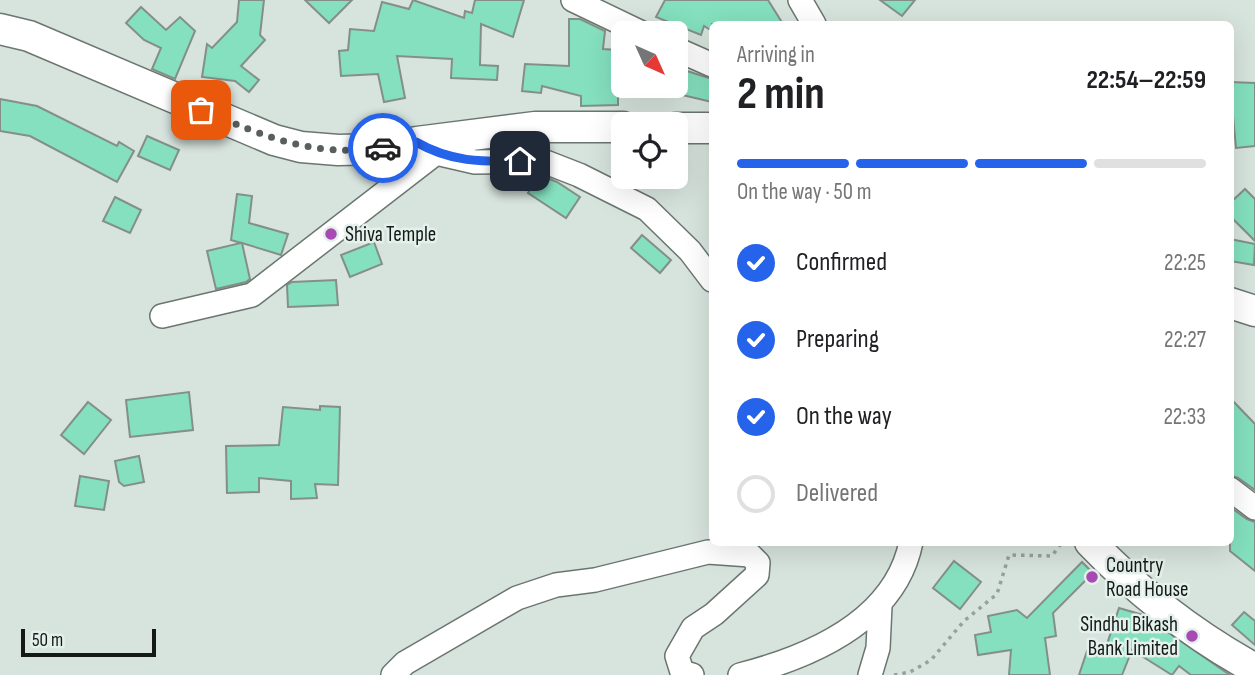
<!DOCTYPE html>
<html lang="en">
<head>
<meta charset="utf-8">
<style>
  :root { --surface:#fff; --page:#f6f6f6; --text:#202124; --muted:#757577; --line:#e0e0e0; --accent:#2563eb }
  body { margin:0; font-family:"Sofia Sans Condensed",sans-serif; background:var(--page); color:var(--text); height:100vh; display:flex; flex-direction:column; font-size:26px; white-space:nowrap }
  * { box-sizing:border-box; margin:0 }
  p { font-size:23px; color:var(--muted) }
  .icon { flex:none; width:38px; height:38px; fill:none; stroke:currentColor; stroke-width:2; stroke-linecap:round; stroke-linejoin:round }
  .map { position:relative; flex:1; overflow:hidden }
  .sheet { position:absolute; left:709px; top:21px; width:525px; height:525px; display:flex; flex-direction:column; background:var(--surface); border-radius:10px; box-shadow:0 7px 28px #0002 }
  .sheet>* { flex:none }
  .needle { width:46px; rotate:135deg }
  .controls { position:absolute; left:611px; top:21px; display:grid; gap:14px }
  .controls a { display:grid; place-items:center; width:77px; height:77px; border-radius:10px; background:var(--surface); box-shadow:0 7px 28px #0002; font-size:35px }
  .scale { position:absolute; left:21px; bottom:18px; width:135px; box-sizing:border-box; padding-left:7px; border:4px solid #141816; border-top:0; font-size:19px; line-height:24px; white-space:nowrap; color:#141816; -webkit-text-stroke:5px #e4f0eb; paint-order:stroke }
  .pin { position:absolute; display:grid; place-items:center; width:60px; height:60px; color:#fff; margin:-30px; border-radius:14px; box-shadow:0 4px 10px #0006 }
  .courier { position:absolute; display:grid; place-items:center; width:70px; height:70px; margin:-35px; border:5px solid #2563eb; border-radius:50%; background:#fff; color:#222; box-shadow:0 2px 9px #0007 }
  .head em { font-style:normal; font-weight:700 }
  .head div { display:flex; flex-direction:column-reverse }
  .head { display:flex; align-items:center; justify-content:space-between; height:119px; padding:0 28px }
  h1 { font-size:46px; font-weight:700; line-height:52px }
  .bar { display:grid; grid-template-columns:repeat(4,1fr); gap:10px 7px; align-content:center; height:84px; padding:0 28px }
  .bar i { height:9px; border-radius:5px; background:var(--line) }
  .bar .on { background:var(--accent) }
  .bar p { grid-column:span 4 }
  ol { padding:0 28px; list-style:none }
  li { display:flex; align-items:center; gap:21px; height:77px }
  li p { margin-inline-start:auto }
  li .icon { padding:7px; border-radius:50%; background:var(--accent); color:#fff; stroke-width:4 }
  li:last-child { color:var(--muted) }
  li i { width:38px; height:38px; border:4px solid var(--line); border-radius:50% }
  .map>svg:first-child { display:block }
  .building { fill:#84e0be; stroke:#848f8a; stroke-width:2 }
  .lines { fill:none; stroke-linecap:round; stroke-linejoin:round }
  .minor-casing { stroke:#6b7671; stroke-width:26 }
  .major-casing { stroke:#6b7671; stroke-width:33 }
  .path { stroke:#97a19c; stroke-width:3.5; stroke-dasharray:3.5 5; stroke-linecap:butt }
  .minor { stroke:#fff; stroke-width:23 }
  .major { stroke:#fff; stroke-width:30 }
  .done { stroke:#585f5c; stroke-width:7; stroke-dasharray:0 12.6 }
  .route { stroke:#2563eb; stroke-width:9 }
  .poi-dot { fill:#a84ab3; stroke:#e4f0eb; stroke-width:2.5 }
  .labels { text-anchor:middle; stroke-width:5; stroke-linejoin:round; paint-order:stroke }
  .poi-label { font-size:21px; fill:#141816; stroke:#e4f0eb; text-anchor:start }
</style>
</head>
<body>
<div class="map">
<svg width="1255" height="675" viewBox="0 0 1255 675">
  <rect width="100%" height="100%" fill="#d7e3dd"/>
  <g class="building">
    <path d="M239,0H264L260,35L265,40L241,66L259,80L249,92L235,81L202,77L207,44L212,48L237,22Z"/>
    <path d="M305,0H352L329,23Z"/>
    <path d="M413,0L464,18L465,11L472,13L475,0H524L513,37L481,24L480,65L498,66L497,80L451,78L452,59L397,56L405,98L384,102L378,74L341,76L339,51L348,50L350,29L374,31L382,2L409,9Z"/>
    <path d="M665,0H768L783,24H712V31L704,26L701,35L656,17Z"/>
    <path d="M880,0H915L902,16Z"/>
    <path d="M141,7L166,30L180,17L195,31L175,79L152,69L161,48L144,40L126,23Z"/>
    <path d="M569,19H580L605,31L603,49L618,50V105L581,106V96L542,86L541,93L522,91L525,64L569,66Z"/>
    <path d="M684,70L712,79V102L678,94Z"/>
    <path d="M1230,82L1255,83V146L1236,148Z"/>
    <path d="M0,99L37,106L117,146L119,142L134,151L117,182L30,136L0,131Z"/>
    <path d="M147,136L179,150L170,170L138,156Z"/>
    <path d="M540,175L557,182L580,197L566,218L528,193Z"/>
    <path d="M1245,189L1255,199V241L1230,216V203Z"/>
    <path d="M237,194L252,196L249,223L288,234L281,255L242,243L250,279L246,282L216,289L207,251L241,243L231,240Z"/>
    <path d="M115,197L141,210L130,233L103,221Z"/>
    <path d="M642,235L671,260L660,273L631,248Z"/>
    <path d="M1230,239L1255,244L1254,265L1230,261Z"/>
    <path d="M374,242L382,264L350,277L341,255Z"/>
    <path d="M336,280L338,305L288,307L287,285L292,282Z"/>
    <path d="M189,392L193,430L130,437L126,400Z"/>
    <path d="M1230,398L1255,424V490L1238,478L1230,475Z"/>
    <path d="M88,402L111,420L84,454L61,435Z"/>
    <path d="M320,406L340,407L338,485L315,484L317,498L291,499V481L259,478V492L227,493L226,446L279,445L283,407L320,410Z"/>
    <path d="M139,456L144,482L124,486L119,482L115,461Z"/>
    <path d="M80,476L109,481L104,510L75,506Z"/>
    <path d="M1230,507L1247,519L1255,522V571L1230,551Z"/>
    <path d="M954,561L981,582L960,609L933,588Z"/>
    <path d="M1082,562L1093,573L1053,613L1056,636L1045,638L1050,675H1009L1011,650L978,655L975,635L991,632L988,616L1017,610L1027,618Z"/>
    <path d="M1119,608L1143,615L1230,675H1191L1179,666L1172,675L1132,650L1122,675H1079L1087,651L1103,656Z"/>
    <path d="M1244,612L1255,621V645L1232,625Z"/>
  </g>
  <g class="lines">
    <defs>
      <g id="minor">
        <path d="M573,0L642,33"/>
        <path d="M800,0L814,24"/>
        <path d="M676,49L712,65"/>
        <path d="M417,142L436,153L475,162L543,161L579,175L647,209L690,251L712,280"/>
        <path d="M162,316L252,295L436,153"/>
        <path d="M1230,489L1255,508"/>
        <path d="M393,675L405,663L517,598L556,585L595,580L708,552L750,555L758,563L757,575L714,614L693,628L677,656L682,672L692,675"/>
        <path d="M740,675C810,657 895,622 911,542"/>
        <path d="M870,675L878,648L880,606"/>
      </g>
      <g id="major">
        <path d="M0,29L29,36L274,140L301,147L338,150L381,149L417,142L535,127H623"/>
        <path d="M676,128H712"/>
        <path d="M1230,303L1255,311"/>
        <path d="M1090,542C1138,592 1195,636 1255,669"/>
      </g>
    </defs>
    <use href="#minor" class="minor-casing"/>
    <use href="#major" class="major-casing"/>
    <path class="path" d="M894,675L910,672L931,660L964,621L997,594L1009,555L1052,556L1062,542"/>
    <use href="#minor" class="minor"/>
    <use href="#major" class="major"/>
  </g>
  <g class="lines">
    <path class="done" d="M201,110C267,137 310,157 383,148"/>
    <path class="route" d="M383,148L416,142C451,162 481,162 520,161"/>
  </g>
  <g class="poi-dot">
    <circle cx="331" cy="234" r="7"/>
    <circle cx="1092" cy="577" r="7"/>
    <circle cx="1192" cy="636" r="7"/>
  </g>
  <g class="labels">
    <g class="poi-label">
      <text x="345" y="241">Shiva Temple</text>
      <text x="1106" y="572">Country<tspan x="1106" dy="24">Road House</tspan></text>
      <text x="1178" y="631" text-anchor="end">Sindhu Bikash<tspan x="1178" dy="24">Bank Limited</tspan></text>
    </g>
  </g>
</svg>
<div class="controls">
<a><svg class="needle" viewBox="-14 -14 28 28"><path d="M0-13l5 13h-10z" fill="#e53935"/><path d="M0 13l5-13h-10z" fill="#757577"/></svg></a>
<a><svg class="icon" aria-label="locate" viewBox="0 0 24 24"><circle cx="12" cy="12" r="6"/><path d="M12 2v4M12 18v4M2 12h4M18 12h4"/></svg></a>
</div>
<div class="scale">50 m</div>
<div class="pin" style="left:201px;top:110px;background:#ea580c"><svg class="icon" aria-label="bag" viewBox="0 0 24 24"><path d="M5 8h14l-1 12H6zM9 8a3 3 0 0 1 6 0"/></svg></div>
<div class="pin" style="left:520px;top:161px;background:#1f2937"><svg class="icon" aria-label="home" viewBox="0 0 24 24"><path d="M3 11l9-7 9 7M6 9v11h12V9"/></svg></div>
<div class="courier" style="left:383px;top:148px"><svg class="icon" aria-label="car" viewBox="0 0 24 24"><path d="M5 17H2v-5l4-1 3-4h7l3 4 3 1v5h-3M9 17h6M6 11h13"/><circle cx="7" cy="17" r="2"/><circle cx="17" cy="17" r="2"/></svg></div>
<section class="sheet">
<div class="head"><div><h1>2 min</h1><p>Arriving in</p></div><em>22:54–22:59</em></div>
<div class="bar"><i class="on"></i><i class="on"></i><i class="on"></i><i></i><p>On the way · 50 m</p></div>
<ol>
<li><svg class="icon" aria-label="check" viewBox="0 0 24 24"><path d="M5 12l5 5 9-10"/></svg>Confirmed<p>22:25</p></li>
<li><svg class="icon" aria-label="check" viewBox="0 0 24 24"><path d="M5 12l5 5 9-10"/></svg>Preparing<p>22:27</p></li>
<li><svg class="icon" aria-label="check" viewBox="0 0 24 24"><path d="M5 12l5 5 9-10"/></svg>On the way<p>22:33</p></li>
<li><i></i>Delivered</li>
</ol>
</section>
</div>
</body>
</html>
